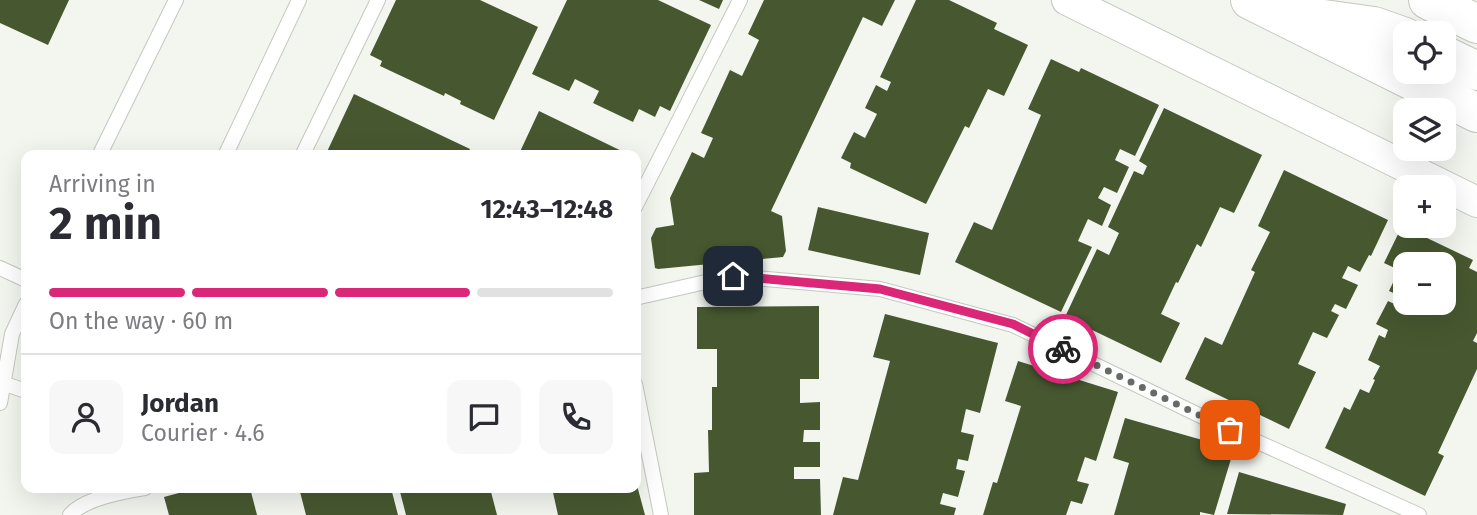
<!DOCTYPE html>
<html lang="en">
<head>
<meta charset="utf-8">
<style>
  :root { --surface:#fff; --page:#f7f7f7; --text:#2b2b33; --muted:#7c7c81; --line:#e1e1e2; --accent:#db2777 }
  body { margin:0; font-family:"Fira Sans",sans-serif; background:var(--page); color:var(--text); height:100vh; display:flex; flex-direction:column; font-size:26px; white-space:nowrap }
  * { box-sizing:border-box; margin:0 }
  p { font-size:23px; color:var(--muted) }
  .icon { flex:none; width:38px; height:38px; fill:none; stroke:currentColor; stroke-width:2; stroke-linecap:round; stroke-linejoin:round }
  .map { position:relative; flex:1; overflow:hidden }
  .side { position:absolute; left:21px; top:150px; width:620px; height:343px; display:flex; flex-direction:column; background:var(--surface); border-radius:14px; box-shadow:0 7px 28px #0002 }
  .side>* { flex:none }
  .buttons { position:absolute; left:1393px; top:21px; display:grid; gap:14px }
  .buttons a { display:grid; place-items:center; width:63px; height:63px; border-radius:14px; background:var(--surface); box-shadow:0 7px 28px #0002; font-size:35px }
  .pin { position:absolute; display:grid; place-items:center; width:60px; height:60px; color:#fff; margin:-30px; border-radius:14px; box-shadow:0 4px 10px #0006 }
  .courier { position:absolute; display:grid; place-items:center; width:70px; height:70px; margin:-35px; border:5px solid #db2777; border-radius:50%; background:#fff; color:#222; box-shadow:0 2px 9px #0007 }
  .headline em { font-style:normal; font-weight:700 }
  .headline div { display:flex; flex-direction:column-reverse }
  .headline { display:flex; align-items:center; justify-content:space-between; height:119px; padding:0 28px }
  h1 { font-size:46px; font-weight:700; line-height:52px }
  .bar { display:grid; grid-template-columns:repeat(4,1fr); gap:10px 7px; align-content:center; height:84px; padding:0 28px }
  .bar i { height:9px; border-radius:5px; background:var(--line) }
  .bar .current { background:var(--accent) }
  .bar p { grid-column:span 4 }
  .line { display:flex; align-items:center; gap:18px; padding:0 28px; border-top:2px solid var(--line) }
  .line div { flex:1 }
  .round { display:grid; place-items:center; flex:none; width:74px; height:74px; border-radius:14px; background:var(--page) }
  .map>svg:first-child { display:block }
  .building { fill:#475830 }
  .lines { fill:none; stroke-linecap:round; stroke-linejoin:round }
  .service-casing { stroke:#c4c8c1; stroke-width:16 }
  .minor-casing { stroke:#c4c8c1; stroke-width:32 }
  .primary-casing { stroke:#c4c8c1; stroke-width:40 }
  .service { stroke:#fff; stroke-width:14 }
  .minor { stroke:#fff; stroke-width:30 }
  .primary { stroke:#fff; stroke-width:38 }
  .done { stroke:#686a65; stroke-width:7; stroke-dasharray:0 12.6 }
  .route { stroke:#db2777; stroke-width:9 }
</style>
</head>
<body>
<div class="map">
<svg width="1477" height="515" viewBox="0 0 1477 515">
  <rect width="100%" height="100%" fill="#f2f6ef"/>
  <g class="building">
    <path d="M0,0H69L48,45L0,23Z"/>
    <path d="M396,0H480L538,27L494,120L460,104L461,101L445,93L444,96L380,66L382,61L370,55Z"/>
    <path d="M567,0H658L711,25L670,111L660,106L655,117L639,109L633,122L593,103L599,91L575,79L569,91L532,74Z"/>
    <path d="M699,0H723L719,9Z"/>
    <path d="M764,0H895L882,26L863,17L771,211L782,216L786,251L783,257L658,269L655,268L651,238L656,228L674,225L670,198L692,152L704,158L713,138L701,133L730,70L742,76L759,40L748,34Z"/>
    <path d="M916,0H949L997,23L994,29L1028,45L1004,96L988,89L969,128L965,126L926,204L850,168L851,163L841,158L854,132L865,138L877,114L865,108L876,85L887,91L891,82L880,77Z"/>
    <path d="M1051,59L1079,72L1081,68L1159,105L1135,156L1120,149L1115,160L1129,167L1117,193L1104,187L1098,198L1111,205L1102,226L1088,219L1078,241L1092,247L1061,312L955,262L974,222L992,230L1041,115L1028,109Z"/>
    <path d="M354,94L470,149L467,156H325Z"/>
    <path d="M1164,108L1262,155L1234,213L1220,207L1201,247L1197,244L1178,283L1176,282L1161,314L1180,323L1161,363L1065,317L1097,249L1109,255L1119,233L1108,227L1134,171L1143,175L1147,166L1139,161Z"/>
    <path d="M539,111L632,156H518Z"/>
    <path d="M1284,170L1388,220L1371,256L1369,255L1360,272L1348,266L1342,278L1358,285L1346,309L1335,304L1331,311L1339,315L1327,338L1313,332L1298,364L1316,372L1289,429L1185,379L1205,337L1222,345L1255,272L1251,270L1270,232L1258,226Z"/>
    <path d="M818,207L929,233L920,275L808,250Z"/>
    <path d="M1402,226L1473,260L1469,268L1477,272V333L1473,341L1477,343V369L1438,453L1444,456L1425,496L1325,448L1344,407L1350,410L1360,389L1369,393L1375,380L1373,379L1380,366L1368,360L1379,335L1385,338L1388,330L1376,324L1388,301L1401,307L1403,303H1444V264H1405V298L1389,291L1399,270L1384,263Z"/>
    <path d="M819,306V379H800V403L820,402V430H804L803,442H820V467H794V479H820L821,515H694V473L709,472L708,430H712V387H717V349H697V307Z"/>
    <path d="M885,314L998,343L980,413L966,409L961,432L974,435L968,461L958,459L956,469L965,471L958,497L943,493L940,504L956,508L954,515H833L843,477L858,480L890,361L873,357Z"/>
    <path d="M1018,361L1118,392L1096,461L1085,457L1077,481L1089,484L1082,504L1071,501L1066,515H983L993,482L997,483L1021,406L1005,401Z"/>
    <path d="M1125,418L1234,449L1214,515L1200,512V515H1114L1129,463L1113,458Z"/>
    <path d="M1239,472L1346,504L1343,515L1227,514Z"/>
    <path d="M635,478L645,515H558L552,488H635Z"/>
    <path d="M197,488H250L257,515H169L164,497Z"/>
    <path d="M299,488H394L395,492H392L398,515H306Z"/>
    <path d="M399,488H490L497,515H406Z"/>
  </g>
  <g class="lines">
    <defs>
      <g id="service">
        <path d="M99,156L176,0"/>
        <path d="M225,156L299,0"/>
        <path d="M302,156L378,0"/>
        <path d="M635,207L740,0"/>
        <path d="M0,268L26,280"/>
        <path d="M635,298L732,276L880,289L1013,325L1207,419L1419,515"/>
        <path d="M2,383L26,391"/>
        <path d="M635,384L661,515"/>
        <path d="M0,403L12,334L26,304"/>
        <path d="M70,515C83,499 125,491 145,488"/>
      </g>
      <path id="minor" d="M1067,0L1477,202"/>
      <g id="primary">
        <path d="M1250,0L1477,113"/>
        <path d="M1428,0L1477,24"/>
        <path d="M1302,16L1374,26L1405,37"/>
        <path d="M1444,55L1477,71"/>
      </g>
    </defs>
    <use href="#service" class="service-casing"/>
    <use href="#minor" class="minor-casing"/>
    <use href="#primary" class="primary-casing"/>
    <use href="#service" class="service"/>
    <use href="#minor" class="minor"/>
    <use href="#primary" class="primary"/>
  </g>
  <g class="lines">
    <path class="done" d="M1063,349L1230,430"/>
    <path class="route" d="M733,276L880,289L1013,324L1063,349"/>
  </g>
</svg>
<div class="buttons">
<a><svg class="icon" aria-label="locate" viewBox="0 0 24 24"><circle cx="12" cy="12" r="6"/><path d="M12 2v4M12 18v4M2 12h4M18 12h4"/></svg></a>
<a><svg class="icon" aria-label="layers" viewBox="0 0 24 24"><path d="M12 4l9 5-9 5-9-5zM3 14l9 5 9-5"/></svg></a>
<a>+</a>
<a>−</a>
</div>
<div class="pin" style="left:1230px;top:430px;background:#ea580c"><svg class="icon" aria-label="bag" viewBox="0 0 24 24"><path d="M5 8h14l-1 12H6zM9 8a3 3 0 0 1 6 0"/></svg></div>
<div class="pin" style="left:733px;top:276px;background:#1f2937"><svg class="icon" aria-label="home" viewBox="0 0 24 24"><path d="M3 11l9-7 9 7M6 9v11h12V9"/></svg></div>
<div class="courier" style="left:1063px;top:349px"><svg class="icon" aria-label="bike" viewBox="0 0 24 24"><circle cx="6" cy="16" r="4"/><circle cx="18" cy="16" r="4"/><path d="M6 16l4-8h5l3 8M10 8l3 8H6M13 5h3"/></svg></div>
<section class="side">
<div class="headline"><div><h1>2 min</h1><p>Arriving in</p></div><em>12:43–12:48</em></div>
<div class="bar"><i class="current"></i><i class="current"></i><i class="current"></i><i></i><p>On the way · 60 m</p></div>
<div class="line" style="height:126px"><a class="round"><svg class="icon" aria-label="person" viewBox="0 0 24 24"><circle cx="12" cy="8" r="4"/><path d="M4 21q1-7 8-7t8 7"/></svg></a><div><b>Jordan</b><p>Courier · 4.6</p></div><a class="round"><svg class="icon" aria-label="chat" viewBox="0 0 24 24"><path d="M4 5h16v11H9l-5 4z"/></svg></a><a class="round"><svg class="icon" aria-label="phone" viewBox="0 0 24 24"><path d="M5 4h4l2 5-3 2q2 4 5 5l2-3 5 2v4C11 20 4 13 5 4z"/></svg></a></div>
</section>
</div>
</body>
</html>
